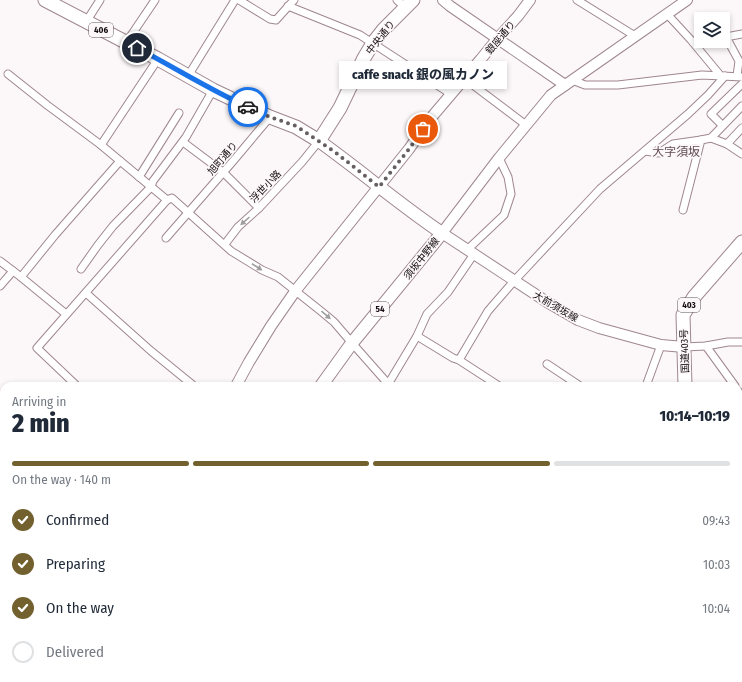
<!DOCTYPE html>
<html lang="en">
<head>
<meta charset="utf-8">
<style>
  :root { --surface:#fff; --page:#f6f6f7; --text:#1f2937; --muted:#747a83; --line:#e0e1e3; --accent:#72612f }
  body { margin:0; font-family:"Fira Sans Condensed","Noto Sans JP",sans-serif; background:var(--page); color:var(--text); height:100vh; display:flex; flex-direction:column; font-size:15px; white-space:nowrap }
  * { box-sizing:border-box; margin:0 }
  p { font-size:13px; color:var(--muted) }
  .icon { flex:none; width:22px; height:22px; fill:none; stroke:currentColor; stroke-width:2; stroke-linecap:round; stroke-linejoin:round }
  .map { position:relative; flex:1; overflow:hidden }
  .side { position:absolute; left:0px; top:382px; width:742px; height:300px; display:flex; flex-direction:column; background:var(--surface); border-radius:12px 12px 0 0; box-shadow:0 2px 6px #0003 }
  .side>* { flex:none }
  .buttons { position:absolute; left:694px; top:12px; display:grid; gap:8px }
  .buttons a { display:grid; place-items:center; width:36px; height:36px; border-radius:0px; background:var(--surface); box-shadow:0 2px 6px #0003; font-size:20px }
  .pin { position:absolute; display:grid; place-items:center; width:34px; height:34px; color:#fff; margin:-17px; border:2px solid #fff; border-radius:50%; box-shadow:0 1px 4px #0007 }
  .courier { position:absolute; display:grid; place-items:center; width:40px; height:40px; margin:-20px; border:3px solid #1a73e8; border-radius:50%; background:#fff; color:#222; box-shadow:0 1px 5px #0007 }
  .bubble { position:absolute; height:28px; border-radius:0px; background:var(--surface); box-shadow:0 2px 6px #0003; font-size:13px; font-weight:800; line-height:28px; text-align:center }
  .head em { font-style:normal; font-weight:800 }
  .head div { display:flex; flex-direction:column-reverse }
  .head { display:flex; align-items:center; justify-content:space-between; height:68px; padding:0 12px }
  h1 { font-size:26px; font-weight:800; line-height:30px }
  .bar { display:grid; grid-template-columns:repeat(4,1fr); gap:6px 4px; align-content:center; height:48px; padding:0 12px }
  .bar i { height:5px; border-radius:3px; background:var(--line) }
  .bar .current { background:var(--accent) }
  .bar p { grid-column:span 4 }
  ol { padding:0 12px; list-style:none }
  li { display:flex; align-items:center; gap:12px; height:44px }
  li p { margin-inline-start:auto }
  li .icon { padding:4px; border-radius:50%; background:var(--accent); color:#fff; stroke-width:4 }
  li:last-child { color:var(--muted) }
  li i { width:22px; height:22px; border:2px solid var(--line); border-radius:50% }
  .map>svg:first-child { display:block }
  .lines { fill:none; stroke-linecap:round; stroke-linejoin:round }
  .river { stroke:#c19dd4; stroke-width:11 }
  .street-casing { stroke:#9f8790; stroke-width:9 }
  .secondary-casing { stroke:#9f8790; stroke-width:12 }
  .primary-casing { stroke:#9f8790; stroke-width:14 }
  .highway-casing { stroke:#9f8790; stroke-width:15 }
  .street { stroke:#fff; stroke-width:7 }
  .secondary { stroke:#fff; stroke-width:10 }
  .primary { stroke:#fff; stroke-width:12 }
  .highway { stroke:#fff; stroke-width:13 }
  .oneway { fill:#a19e9f }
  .done { stroke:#655e62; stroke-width:4; stroke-dasharray:0 7.2 }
  .route { stroke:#1a73e8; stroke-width:5 }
  .labels { text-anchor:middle; stroke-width:3.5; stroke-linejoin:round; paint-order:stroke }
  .shield { fill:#fcf7f9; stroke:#5a5256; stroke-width:1 }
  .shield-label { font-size:9px; font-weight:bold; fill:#140c10 }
  .street-label { font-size:10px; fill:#140c10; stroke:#fcf7f9 }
  .quarter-label { font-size:12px; fill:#624d55; stroke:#fcf7f9 }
</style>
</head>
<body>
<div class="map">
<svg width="742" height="682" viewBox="0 0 742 682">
  <rect width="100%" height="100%" fill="#fcf7f9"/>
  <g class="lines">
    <g class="river">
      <path d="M292,682C320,678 347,680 374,682"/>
      <path d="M696,682C711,678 726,678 742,678"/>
    </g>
    <defs>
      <g id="street">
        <path d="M239,0L270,19L276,20L294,0"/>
        <path d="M397,0L405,7"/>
        <path d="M577,0L635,36"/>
        <path d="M288,6L360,35L451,94"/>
        <path d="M667,14L691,40L720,75"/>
        <path d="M86,22L100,0"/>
        <path d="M126,43L155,0"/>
        <path d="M8,74L47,105L101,145L167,200L172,198L231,251L262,270L278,277L322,312L334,322L352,343L390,386"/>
        <path d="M188,76L235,0"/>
        <path d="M737,76L739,61L726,37L742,34"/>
        <path d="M465,79L526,125"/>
        <path d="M572,80L585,85H618L702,75L742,77"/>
        <path d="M722,125L711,114L742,84"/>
        <path d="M711,138L727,144L742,154"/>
        <path d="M183,142L223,172L259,208"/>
        <path d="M727,144L742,128"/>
        <path d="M101,145L158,59"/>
        <path d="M645,151L659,153L673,144L701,140"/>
        <path d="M139,177L179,113"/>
        <path d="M683,210L701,140L711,138L742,106"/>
        <path d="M166,238L234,160L270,117"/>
        <path d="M225,244L238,227L259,208L302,162L319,141"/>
        <path d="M467,250L504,215L511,194L508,177L499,158"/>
        <path d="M0,261L21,277L66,314"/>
        <path d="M81,269L98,245L113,226L151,187L153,181L186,137L213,90"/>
        <path d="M21,277L55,235L120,161"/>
        <path d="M0,286L13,271"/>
        <path d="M86,293L151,351L194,386"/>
        <path d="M417,336L453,358L459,360L499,386"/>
        <path d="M706,346L735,386"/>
        <path d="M684,347L706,346L728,342H742"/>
        <path d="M459,360L488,311L514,281L600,189L688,114L708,95L725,76"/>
        <path d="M547,364L580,386"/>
        <path d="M77,386L37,348L167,200"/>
        <path d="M387,386L417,336L427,314L448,292L474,254"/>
        <path d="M646,386L661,345"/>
        <path d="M738,391L742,396"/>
        <path d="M738,477L742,478"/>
        <path d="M738,578L742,584"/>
        <path d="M738,667L742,665"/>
        <path d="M738,674H742"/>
        <path d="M146,678L151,682"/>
        <path d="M236,678L239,682"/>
        <path d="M444,678L445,682"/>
        <path d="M550,678L564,682"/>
        <path d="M0,681L2,682"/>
        <path d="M93,682L95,678"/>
        <path d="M266,682L271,678"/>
      </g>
      <g id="secondary">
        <path d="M443,0L450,6L565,85"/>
        <path d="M684,347L661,345L599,328L578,320L547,302L442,233L499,158L551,95L687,0"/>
        <path d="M236,386L249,362L271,326L296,290L409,149L430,119L481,59L498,38L518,16L530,0"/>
      </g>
      <g id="primary">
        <path d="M319,141C361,171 399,204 442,233L352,343L321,386"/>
        <path d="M105,682L108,678"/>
      </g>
      <g id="highway">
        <path d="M45,0L158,59L213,90L270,117L296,127L319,141L340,108L364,58L373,43L384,29L413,0"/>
        <path d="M685,386L683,315L694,297L742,242"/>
        <path d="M695,678L697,682"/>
      </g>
    </defs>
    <use href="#street" class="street-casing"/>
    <use href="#secondary" class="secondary-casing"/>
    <use href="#primary" class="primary-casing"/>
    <use href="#highway" class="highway-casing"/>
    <use href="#street" class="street"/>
    <use href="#secondary" class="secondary"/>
    <use href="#primary" class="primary"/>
    <use href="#highway" class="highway"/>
  </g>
  <defs><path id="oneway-solid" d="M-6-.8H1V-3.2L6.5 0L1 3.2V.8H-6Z"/></defs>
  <g class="oneway">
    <use href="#oneway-solid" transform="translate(245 221) rotate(138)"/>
    <use href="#oneway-solid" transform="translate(257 267) rotate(33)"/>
    <use href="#oneway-solid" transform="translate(326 315) rotate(41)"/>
  </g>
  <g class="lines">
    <path class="done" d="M248,107L270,117L296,126L335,152L379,187L409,149L423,129"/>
    <path class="route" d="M137,48C174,67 210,90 248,107"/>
  </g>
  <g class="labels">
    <g class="shield">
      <rect x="89" y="23" width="24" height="14" rx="3"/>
      <rect x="678" y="298" width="22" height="14" rx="3"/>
      <rect x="371" y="302" width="18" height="14" rx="3"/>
    </g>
    <g class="shield-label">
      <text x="101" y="33">406</text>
      <text x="689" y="308">403</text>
      <text x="380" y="312">54</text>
    </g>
    <g class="street-label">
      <text transform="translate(380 37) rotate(-52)" y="4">中央通り</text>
      <text transform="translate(500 37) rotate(-50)" y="4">銀座通り</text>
      <text transform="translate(222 158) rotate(-49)" y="4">旭町通り</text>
      <text transform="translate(265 186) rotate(-46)" y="4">浮世小路</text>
      <text transform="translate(421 258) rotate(-51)" y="4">須坂中野線</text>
      <text transform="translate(556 306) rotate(30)" y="4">大前須坂線</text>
      <text transform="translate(684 351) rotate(-92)" y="4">国道403号</text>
    </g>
    <g class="quarter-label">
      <text x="676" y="156">大字須坂</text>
    </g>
  </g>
</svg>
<div class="buttons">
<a><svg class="icon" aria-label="layers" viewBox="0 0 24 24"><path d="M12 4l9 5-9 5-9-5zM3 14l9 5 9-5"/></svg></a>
</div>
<div class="pin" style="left:423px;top:129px;background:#ea580c"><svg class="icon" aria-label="bag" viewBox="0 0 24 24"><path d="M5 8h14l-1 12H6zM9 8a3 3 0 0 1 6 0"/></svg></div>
<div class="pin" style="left:137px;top:48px;background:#1f2937"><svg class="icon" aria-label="home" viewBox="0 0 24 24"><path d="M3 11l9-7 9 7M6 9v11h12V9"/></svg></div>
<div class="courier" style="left:248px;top:107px"><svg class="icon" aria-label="car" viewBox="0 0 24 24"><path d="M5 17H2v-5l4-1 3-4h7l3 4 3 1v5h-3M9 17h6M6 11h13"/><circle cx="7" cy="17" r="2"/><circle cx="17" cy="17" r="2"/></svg></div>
<div class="bubble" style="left:339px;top:61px;width:168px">caffe snack 銀の風カノン</div>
<section class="side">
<div class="head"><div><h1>2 min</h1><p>Arriving in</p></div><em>10:14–10:19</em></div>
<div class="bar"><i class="current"></i><i class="current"></i><i class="current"></i><i></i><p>On the way · 140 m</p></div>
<ol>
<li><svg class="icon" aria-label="check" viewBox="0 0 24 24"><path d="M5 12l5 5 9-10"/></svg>Confirmed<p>09:43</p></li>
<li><svg class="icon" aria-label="check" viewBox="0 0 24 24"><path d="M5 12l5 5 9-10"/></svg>Preparing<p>10:03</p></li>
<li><svg class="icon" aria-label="check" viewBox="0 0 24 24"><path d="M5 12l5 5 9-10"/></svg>On the way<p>10:04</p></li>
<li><i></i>Delivered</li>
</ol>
</section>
</div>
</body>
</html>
